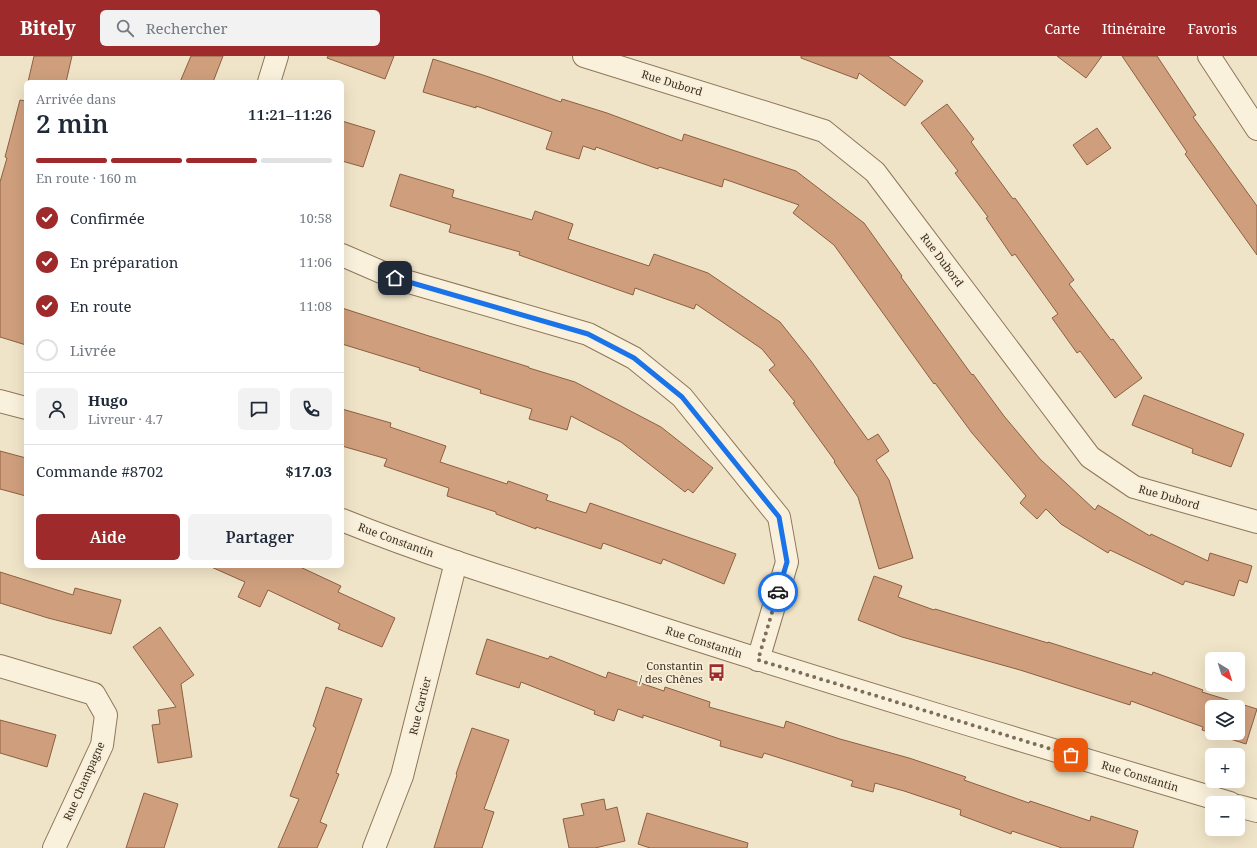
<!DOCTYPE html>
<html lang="fr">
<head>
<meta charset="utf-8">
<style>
  :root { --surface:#fff; --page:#f2f2f3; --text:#1f2937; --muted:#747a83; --line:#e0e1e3; --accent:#9e2a2b }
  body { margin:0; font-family:"Noto Serif",serif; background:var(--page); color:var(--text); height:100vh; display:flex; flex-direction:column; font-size:15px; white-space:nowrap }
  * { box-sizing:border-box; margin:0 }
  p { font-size:13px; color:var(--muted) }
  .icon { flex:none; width:22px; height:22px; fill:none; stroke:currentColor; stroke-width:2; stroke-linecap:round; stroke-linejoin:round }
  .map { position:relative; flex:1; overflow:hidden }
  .details { position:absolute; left:24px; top:24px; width:320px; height:488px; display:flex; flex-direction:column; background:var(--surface); border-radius:6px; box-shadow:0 4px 16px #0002 }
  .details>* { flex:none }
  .needle { width:26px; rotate:142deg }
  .fabs { position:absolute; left:1205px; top:596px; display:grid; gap:8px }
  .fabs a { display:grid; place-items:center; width:40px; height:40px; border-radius:6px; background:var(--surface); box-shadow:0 4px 16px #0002; font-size:20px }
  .pin { position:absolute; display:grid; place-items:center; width:34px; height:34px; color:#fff; margin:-17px; border-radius:8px; box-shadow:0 2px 6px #0006 }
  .courier { position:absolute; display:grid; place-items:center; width:40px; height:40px; margin:-20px; border:3px solid #1a73e8; border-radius:50%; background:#fff; color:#222; box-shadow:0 1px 5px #0007 }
  .head em { font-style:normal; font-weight:600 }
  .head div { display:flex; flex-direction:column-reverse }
  .head { display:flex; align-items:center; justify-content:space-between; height:68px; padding:0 12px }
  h1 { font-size:26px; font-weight:600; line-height:30px }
  .bar { display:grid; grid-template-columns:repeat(4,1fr); gap:6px 4px; align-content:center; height:48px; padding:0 12px }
  .bar i { height:5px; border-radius:3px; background:var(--line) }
  .bar .on { background:var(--accent) }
  .bar p { grid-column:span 4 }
  .line { display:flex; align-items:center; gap:10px; padding:0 12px; border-top:1px solid var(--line) }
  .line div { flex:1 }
  .round { display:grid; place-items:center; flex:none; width:42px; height:42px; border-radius:6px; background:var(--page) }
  ol { padding:0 12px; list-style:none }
  li { display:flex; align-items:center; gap:12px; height:44px }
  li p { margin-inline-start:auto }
  li .icon { padding:4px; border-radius:50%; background:var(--accent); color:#fff; stroke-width:4 }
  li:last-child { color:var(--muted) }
  li i { width:22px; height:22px; border:2px solid var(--line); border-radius:50% }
  .action { display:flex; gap:8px; margin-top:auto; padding:8px 12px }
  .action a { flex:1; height:46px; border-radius:6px; background:var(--accent); color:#fff; font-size:16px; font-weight:600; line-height:46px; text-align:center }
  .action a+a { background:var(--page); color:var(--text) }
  header { display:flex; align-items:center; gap:24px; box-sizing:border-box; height:56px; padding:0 20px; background:var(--accent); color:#fff }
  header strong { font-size:19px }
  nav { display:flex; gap:22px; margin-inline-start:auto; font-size:14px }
  .search { width:280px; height:36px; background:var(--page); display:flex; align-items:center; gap:10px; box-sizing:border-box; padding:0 14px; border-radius:6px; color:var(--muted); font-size:15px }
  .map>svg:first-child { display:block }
  .building { fill:#cf9f7d; stroke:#8d5f41; fill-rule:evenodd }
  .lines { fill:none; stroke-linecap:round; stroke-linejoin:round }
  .minor-casing { stroke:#8d765c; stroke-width:24 }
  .minor { stroke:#faf1dc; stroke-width:22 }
  .done { stroke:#7c6e5b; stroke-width:4; stroke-dasharray:0 7.2 }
  .route { stroke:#1a73e8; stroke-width:5 }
  .labels { text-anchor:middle; stroke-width:3.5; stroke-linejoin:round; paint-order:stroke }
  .street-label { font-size:11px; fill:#3d2e20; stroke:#f7eed8 }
  .poi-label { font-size:11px; fill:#3d2e20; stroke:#f7eed8; text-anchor:end }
</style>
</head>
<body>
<header>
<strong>Bitely</strong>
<div class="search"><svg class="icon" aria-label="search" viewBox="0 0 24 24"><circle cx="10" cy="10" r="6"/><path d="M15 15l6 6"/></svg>Rechercher</div>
<nav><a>Carte</a><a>Itinéraire</a><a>Favoris</a></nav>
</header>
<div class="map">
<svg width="1257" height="792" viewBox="0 0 1257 792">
  <rect width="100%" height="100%" fill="#f0e4c8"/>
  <g class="building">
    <path d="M34,0H72L66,26H28Z"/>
    <path d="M191,0H223L213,26H180Z"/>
    <path d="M328,0H394L385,23L327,2Z"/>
    <path d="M801,0H888L923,25L905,50L859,17L857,23L801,2Z"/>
    <path d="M1057,0H1102L1086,22Z"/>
    <path d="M1122,0H1157L1196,59L1193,61L1257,150V199L1185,98L1187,96Z"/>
    <path d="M433,3L486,20L561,46L562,43L607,57L682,85L684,78L796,115L864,167L902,220L901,221L972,319L973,318L1004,360L1040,403L1095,454L1098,449L1150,480L1151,478L1208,505L1210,497L1252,510L1247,527L1239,524L1234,540L1185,525L1183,529L1110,494L1108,497L1061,468L1046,453L1037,463L1020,447L1026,440L972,377L935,327L934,328L834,189L793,157L799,149L724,123L722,131L659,111L658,113L596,91L595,94L583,90L579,103L546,93L552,76L476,50V52L423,36Z"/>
    <path d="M20,44L26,45V289L0,281V126L7,102L5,101Z"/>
    <path d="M947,48L974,83L971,86L1013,143L1015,142L1074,224L1069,228L1111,284L1113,283L1142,322L1115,342L1080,295L1077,297L1052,262L1058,258L1015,198L1012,200L986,162L988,161L955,117L958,115L921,67Z"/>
    <path d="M342,65L375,75L363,111L342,105Z"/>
    <path d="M1097,72L1111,92L1087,109L1073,89Z"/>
    <path d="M400,118L454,134L452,141L532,164L535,155L573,168L568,183L649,210L654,198L708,217L780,266L811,305L868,384L878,378L889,395L876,404L889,424L913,502L879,513L858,441L834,406L835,405L793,347L795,346L769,314L775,309L762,293L696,248L694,253L635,232L633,239L519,199L520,196L449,176L451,169L390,150Z"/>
    <path d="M342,252L429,280L529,311V312L575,326L661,371L713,412L693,437L688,433L685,436L621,386L571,360L567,374L529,363L532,353L480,337L481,334L419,314L420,312L342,288Z"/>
    <path d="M1144,339L1244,378L1231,411L1192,397L1193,393L1132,369Z"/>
    <path d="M342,353L391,367L390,371L446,390L440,406L507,428L508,425L548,439L546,444L586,457L590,447L736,498L724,528L663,503L661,508L603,487L601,493L536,471V473L496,458V456L447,440L449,432L384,410L387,403L342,390Z"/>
    <path d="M0,395L26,402V440L0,433Z"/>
    <path d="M209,510H298L341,530L338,536L395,562L382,591L338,573L340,568L268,534L260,551L238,541L245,526Z"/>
    <path d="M0,516L73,539L75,532L121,544L111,578L48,562L0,547Z"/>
    <path d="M874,520L902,530L898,541L934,554L935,553L1048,587V586L1152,619L1153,616L1203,634L1202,636L1257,653L1246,688L1202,674L1203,671L1131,645L1130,649L1020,614L902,581L858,564ZM1212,651H1238V677H1212Z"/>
    <path d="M160,571L194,619L181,628L192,701L158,707L152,669L160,668L158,654L176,651L133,591Z"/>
    <path d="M487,583L548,603L550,600L606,622L608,616L664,635L665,631L710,646L709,651L784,672L786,665L840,683L909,702L966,721L964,724L1029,747L1030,745L1090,765L1091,760L1138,775L1133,792H1062L1012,775L1011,778L960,759L961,754L904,735L875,727L873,736L851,730L853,725L764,697L762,702L720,690L721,685L643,659V662L618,653L614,665L594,658L595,655L521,626L519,632L476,618Z"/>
    <path d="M326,631L362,643L336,717L339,718L320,766L327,769L317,792H278L299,743L290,740L316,672L313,670Z"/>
    <path d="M0,664L56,679L47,711L0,697Z"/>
    <path d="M472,672L509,684L484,753L494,756L482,792H434L457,719L456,718Z"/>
    <path d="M144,737L178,748L164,792H126Z"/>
    <path d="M604,743L606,754L617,751L625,785L595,792H569L563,763L584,759L581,748Z"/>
    <path d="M647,757L748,787L747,792H650L638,788Z"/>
  </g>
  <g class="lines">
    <defs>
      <g id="minor">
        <path d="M584,0L824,75L875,116L1090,401L1134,431L1257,466"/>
        <path d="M1209,0L1257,73"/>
        <path d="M269,26L277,0"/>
        <path d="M342,199L395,222L588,278L634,302L682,341L779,461L787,506L758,604"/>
        <path d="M0,345L26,352"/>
        <path d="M342,464C436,502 533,531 630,562C829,627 1029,687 1230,747"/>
        <path d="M0,610L94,638L106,659L102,689L54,792"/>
        <path d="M1238,750L1257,755"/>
        <path d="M374,792L402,720L456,506"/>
      </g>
    </defs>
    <use href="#minor" class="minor-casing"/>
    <use href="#minor" class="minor"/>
  </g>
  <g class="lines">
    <path class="done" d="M778,536L758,604L1071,699"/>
    <path class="route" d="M395,222L588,278L634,302L682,341L779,461L787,506L778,536"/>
  </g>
  <defs>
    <symbol id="bus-bare" viewBox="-9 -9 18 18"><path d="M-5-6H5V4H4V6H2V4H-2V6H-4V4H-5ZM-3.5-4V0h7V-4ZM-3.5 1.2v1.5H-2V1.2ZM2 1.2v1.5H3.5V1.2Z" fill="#9e2a2b" stroke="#f7eed8" stroke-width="2.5" paint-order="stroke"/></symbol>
  </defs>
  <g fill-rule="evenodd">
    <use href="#bus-bare" x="704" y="604" width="25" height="25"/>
  </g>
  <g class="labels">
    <g class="street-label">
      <text transform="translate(672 27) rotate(17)" y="4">Rue Dubord</text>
      <text transform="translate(942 204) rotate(53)" y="4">Rue Dubord</text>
      <text transform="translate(1169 441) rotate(16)" y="4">Rue Dubord</text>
      <text transform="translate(396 484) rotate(20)" y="4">Rue Constantin</text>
      <text transform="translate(704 586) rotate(18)" y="4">Rue Constantin</text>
      <text transform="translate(420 650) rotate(-76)" y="4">Rue Cartier</text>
      <text transform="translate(1140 720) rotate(17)" y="4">Rue Constantin</text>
      <text transform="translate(84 725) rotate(-66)" y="4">Rue Champagne</text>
    </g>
    <g class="poi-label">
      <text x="703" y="614">Constantin<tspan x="703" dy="13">/ des Chênes</tspan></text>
    </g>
  </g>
</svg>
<div class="fabs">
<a><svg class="needle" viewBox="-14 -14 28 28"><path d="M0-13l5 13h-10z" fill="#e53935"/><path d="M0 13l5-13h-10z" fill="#747a83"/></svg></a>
<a><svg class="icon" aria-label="layers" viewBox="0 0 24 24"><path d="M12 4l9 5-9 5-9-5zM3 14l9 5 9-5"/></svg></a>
<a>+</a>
<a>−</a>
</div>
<div class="pin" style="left:1071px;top:699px;background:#ea580c"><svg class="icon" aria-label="bag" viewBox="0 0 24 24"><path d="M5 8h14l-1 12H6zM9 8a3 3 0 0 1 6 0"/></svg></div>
<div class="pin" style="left:395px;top:222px;background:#1f2937"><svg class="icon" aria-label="home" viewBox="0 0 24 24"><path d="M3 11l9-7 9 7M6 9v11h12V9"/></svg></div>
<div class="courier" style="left:778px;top:536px"><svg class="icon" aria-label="car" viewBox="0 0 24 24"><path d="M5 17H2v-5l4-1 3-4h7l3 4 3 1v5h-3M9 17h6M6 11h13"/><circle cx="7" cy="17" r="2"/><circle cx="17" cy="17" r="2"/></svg></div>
<section class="details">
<div class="head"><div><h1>2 min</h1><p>Arrivée dans</p></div><em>11:21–11:26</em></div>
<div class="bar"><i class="on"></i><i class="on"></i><i class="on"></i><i></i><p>En route · 160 m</p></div>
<ol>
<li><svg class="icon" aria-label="check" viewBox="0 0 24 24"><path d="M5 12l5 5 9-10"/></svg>Confirmée<p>10:58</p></li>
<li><svg class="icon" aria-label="check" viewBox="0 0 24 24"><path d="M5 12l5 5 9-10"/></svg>En préparation<p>11:06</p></li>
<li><svg class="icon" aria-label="check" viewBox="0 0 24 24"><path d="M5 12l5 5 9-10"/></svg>En route<p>11:08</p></li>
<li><i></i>Livrée</li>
</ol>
<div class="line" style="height:72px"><a class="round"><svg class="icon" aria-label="person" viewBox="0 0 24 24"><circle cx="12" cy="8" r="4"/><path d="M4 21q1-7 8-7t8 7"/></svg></a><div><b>Hugo</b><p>Livreur · 4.7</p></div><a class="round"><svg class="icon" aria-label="chat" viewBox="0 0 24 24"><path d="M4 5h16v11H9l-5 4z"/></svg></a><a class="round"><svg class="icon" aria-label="phone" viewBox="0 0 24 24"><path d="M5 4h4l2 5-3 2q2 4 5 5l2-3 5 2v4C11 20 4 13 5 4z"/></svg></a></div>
<div class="line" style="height:52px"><div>Commande #8702</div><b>$17.03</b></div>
<div class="action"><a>Aide</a><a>Partager</a></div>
</section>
</div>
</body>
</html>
